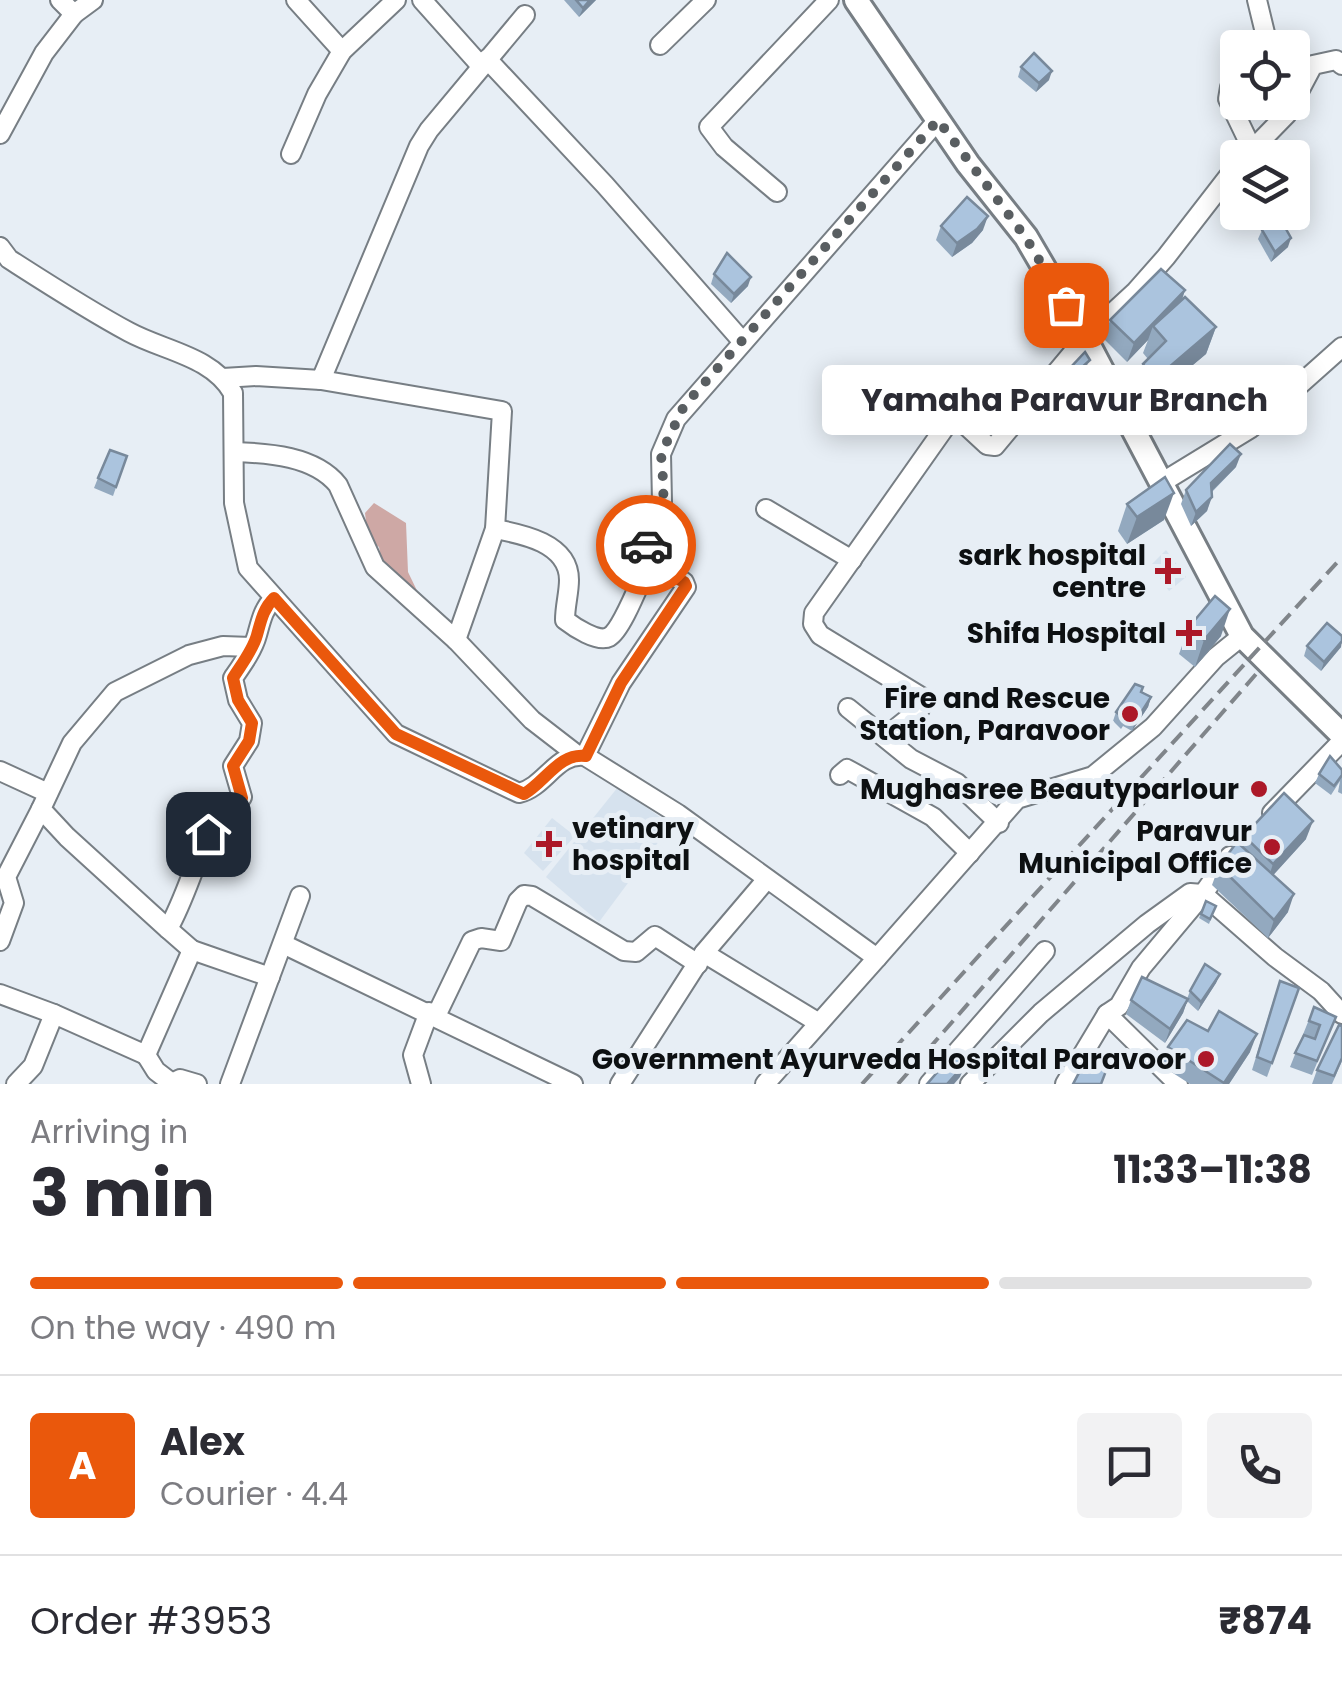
<!DOCTYPE html>
<html lang="en">
<head>
<meta charset="utf-8">
<style>
  :root { --surface:#fff; --page:#f2f2f3; --text:#2b2b33; --muted:#7c7c81; --line:#e1e1e2; --accent:#ea580c }
  body { margin:0; font-family:Poppins,sans-serif; background:var(--page); color:var(--text); height:100vh; display:flex; flex-direction:column; font-size:38px; white-space:nowrap }
  * { box-sizing:border-box; margin:0 }
  p { font-size:32px; color:var(--muted) }
  .icon { flex:none; width:55px; height:55px; fill:none; stroke:currentColor; stroke-width:2; stroke-linecap:round; stroke-linejoin:round }
  .map { position:relative; height:1084px; overflow:hidden }
  .sheet { display:flex; flex-direction:column; background:var(--surface); flex:1 }
  .sheet>* { flex:none }
  .controls { position:absolute; left:1220px; top:30px; display:grid; gap:20px }
  .controls a { display:grid; place-items:center; width:90px; height:90px; border-radius:10px; background:var(--surface); box-shadow:0 5px 25px #0003; font-size:50px }
  .pin { position:absolute; display:grid; place-items:center; width:85px; height:85px; color:#fff; margin:-42px; border-radius:20px; box-shadow:0 5px 15px #0006 }
  .courier { position:absolute; display:grid; place-items:center; width:100px; height:100px; margin:-50px; border:8px solid #ea580c; border-radius:50%; background:#fff; color:#222; box-shadow:0 2px 12px #0007 }
  .bubble { position:absolute; height:70px; border-radius:10px; background:var(--surface); box-shadow:0 5px 25px #0003; font-size:32px; font-weight:700; line-height:70px; text-align:center }
  .head em { font-style:normal; font-weight:700 }
  .head div { display:flex; flex-direction:column-reverse }
  .head { display:flex; align-items:center; justify-content:space-between; height:170px; padding:0 30px }
  h1 { font-size:65px; font-weight:700; line-height:75px }
  .bar { display:grid; grid-template-columns:repeat(4,1fr); gap:15px 10px; align-content:center; height:120px; padding:0 30px }
  .bar i { height:12px; border-radius:8px; background:var(--line) }
  .bar .on { background:var(--accent) }
  .bar p { grid-column:span 4 }
  .line { display:flex; align-items:center; gap:25px; padding:0 30px; border-top:2px solid var(--line) }
  .line div { flex:1 }
  .round { display:grid; place-items:center; flex:none; width:105px; height:105px; border-radius:10px; background:var(--page) }
  .map>svg:first-child { display:block }
  .built { fill:#d6e2ee }
  .water { fill:#cea8a5 }
  .lines { fill:none; stroke-linecap:round; stroke-linejoin:round }
  .minor-casing { stroke:#777e84; stroke-width:22 }
  .major-casing { stroke:#777e84; stroke-width:28 }
  .minor { stroke:#fff; stroke-width:18 }
  .major { stroke:#fff; stroke-width:22 }
  .rail { stroke:#80858a; stroke-width:4; stroke-dasharray:15 8; stroke-linecap:butt }
  .wall { fill:#93a9bf }
  .shaded-wall { fill:#78899b }
  .building { fill:#abc4de; stroke:#78899b; stroke-width:2.5 }
  .done { stroke:#595e61; stroke-width:10; stroke-dasharray:0 18 }
  .route { stroke:#ea580c; stroke-width:12 }
  .poi-dot { fill:#ac1828; stroke:#e7eef5; stroke-width:4 }
  .labels { text-anchor:middle; stroke-width:10; stroke-linejoin:round; paint-order:stroke }
  .poi-label { font-size:28px; font-weight:bold; fill:#0d1012; stroke:#e7eef5; text-anchor:end }
</style>
</head>
<body>
<div class="map">
<svg width="1342" height="1084" viewBox="0 0 1342 1084">
  <rect width="100%" height="100%" fill="#e7eef5"/>
  <g class="built">
    <path d="M1178,393L1194,418L1169,433L1156,409Z"/>
    <path d="M1166,550L1186,577L1169,591L1151,565Z"/>
    <path d="M618,787L671,825L599,922L546,877Z"/>
    <path d="M552,818L575,836L543,871L524,853Z"/>
  </g>
  <path class="water" d="M374,503L406,523L408,572L422,601L382,563L379,547L368,539L365,513Z"/>
  <g class="lines">
    <defs>
      <g id="minor">
        <path d="M296,0L342,51"/>
        <path d="M422,0L481,66"/>
        <path d="M1257,0L1265,33L1263,48"/>
        <path d="M74,14L93,0"/>
        <path d="M660,45L706,0"/>
        <path d="M487,59L605,185L742,341"/>
        <path d="M1238,78L1230,87L1228,99L1252,149"/>
        <path d="M0,134L44,53L74,14L60,0"/>
        <path d="M291,154L317,94L342,51L396,0"/>
        <path d="M1244,158L1287,114L1313,65L1336,60L1342,65"/>
        <path d="M777,192L724,147L709,127L829,0"/>
        <path d="M0,247L9,259C48,284 88,310 129,332C164,351 212,356 233,393L234,503L248,568L396,734L519,793C545,787 557,752 585,756L678,814L877,958L1017,799L1093,776L1153,727L1216,657L1242,636"/>
        <path d="M223,378L256,376L321,380L419,146L429,130L525,15"/>
        <path d="M321,380L502,411L495,529L456,640"/>
        <path d="M234,452C268,453 315,456 338,485L375,567L456,640L532,720L576,754"/>
        <path d="M1161,483L1251,428L1342,347"/>
        <path d="M766,509L852,560"/>
        <path d="M495,529C522,534 569,543 569,580C569,593 565,606 565,620C574,627 598,643 609,637C622,630 641,579 648,565"/>
        <path d="M848,708L911,759L957,783L999,823"/>
        <path d="M885,737L920,709L923,698L820,635L813,624L814,613L948,423L960,420L987,445L995,446L1085,338L1136,291L1166,257L1238,164"/>
        <path d="M585,756L621,683L686,587L684,582L642,558L662,502L661,454L676,419L938,120"/>
        <path d="M0,771L48,793"/>
        <path d="M840,775L847,769L933,817L970,853"/>
        <path d="M1272,813L1342,741"/>
        <path d="M1230,856L1203,894L1275,957L1321,991L1342,1014"/>
        <path d="M168,929L67,837L41,809L72,743L115,692L189,655L223,646L251,647"/>
        <path d="M0,941L14,903L6,877L41,809"/>
        <path d="M283,944L573,1084"/>
        <path d="M192,950L270,977"/>
        <path d="M704,953L819,1023"/>
        <path d="M0,994L54,1014L146,1055L192,950L168,929C186,897 194,863 210,832C217,818 233,811 242,797L233,766L249,741L252,723L238,700L233,678C242,665 253,650 257,635C261,621 263,609 274,598"/>
        <path d="M1107,1014L1178,1084"/>
        <path d="M436,1016L472,941L481,938L501,941L518,901L524,895L532,896L624,951L636,952L655,936L698,964"/>
        <path d="M146,1055L156,1071L173,1084"/>
        <path d="M174,1082L180,1079L197,1084"/>
        <path d="M16,1084L33,1066L54,1014"/>
        <path d="M230,1084L300,896"/>
        <path d="M421,1084L413,1055L429,1012"/>
        <path d="M620,1084L704,953L767,879"/>
        <path d="M765,1084L877,958"/>
        <path d="M929,1084L1045,951"/>
        <path d="M970,1084L1041,1013L1147,924L1190,893L1203,894"/>
        <path d="M1065,1084L1107,1014L1119,1006L1141,968L1203,894"/>
      </g>
      <path id="major" d="M856,0L968,164L1026,237L1085,338L1242,636L1342,735"/>
    </defs>
    <use href="#minor" class="minor-casing"/>
    <use href="#major" class="major-casing"/>
    <use href="#minor" class="minor"/>
    <use href="#major" class="major"/>
    <g class="rail">
      <path d="M862,1084L1342,557"/>
      <path d="M898,1084L1257,673"/>
    </g>
  </g>
  <g class="wall">
    <path d="M564,0H596L579,17Z"/>
    <path d="M1021,67L1049,80L1036,92L1018,77Z"/>
    <path d="M941,226L983,230L972,243L952,257L936,240Z"/>
    <path d="M1262,230L1288,247L1271,262L1258,239Z"/>
    <path d="M714,274L748,286L731,303L711,284Z"/>
    <path d="M1185,290L1182,300L1216,327L1206,354L1144,406L1133,391L1143,364L1148,359L1143,353L1148,340L1127,362L1104,339L1110,320Z"/>
    <path d="M1088,364L1077,375L1070,371L1072,366Z"/>
    <path d="M127,456L113,496L94,488L98,478Z"/>
    <path d="M1236,467L1212,492L1207,511L1191,526L1181,504L1186,490Z"/>
    <path d="M1127,504L1164,520L1127,544L1118,531Z"/>
    <path d="M1189,627L1221,636L1195,667L1179,654Z"/>
    <path d="M1307,646L1341,647L1321,671L1304,656Z"/>
    <path d="M1141,692L1151,697L1148,707L1132,731L1123,726L1121,729L1113,721L1116,712Z"/>
    <path d="M1342,770V794L1338,792L1340,781L1331,795L1315,783L1319,774Z"/>
    <path d="M1244,836L1306,839L1273,875L1288,912L1268,938L1212,885L1219,866L1241,845Z"/>
    <path d="M1206,901L1216,906L1209,924L1199,918Z"/>
    <path d="M1220,974L1216,983L1198,1011L1187,1001L1183,1013L1165,1043L1126,1014L1131,1000L1187,999L1190,991Z"/>
    <path d="M1299,988L1267,1077L1252,1070L1275,995Z"/>
    <path d="M1314,1007L1336,1017L1312,1075L1290,1067Z"/>
    <path d="M1168,1047L1250,1052L1229,1084H1190L1162,1066Z"/>
    <path d="M1342,1061L1332,1084H1312L1317,1070Z"/>
  </g>
  <g class="shaded-wall">
    <path d="M590,0H596L579,17L583,8Z"/>
    <path d="M1052,71L1049,80L1036,92L1039,83Z"/>
    <path d="M988,216L983,230L972,243L952,257L957,243Z"/>
    <path d="M1291,238L1288,247L1271,262L1275,252Z"/>
    <path d="M751,277L748,286L731,303L734,294Z"/>
    <path d="M1185,290L1179,308L1153,326L1148,340L1127,362L1134,343Z"/>
    <path d="M1216,327L1206,354L1144,406L1154,380Z"/>
    <path d="M1241,454L1236,467L1206,497L1211,483Z"/>
    <path d="M1174,493L1164,520L1127,544L1137,517Z"/>
    <path d="M1212,497L1207,511L1191,526L1196,512Z"/>
    <path d="M1230,609L1221,636L1195,667L1204,640Z"/>
    <path d="M1342,641L1341,647L1321,671L1324,662Z"/>
    <path d="M1151,697L1148,707L1132,731L1135,722Z"/>
    <path d="M1313,821L1306,839L1267,882L1273,864Z"/>
    <path d="M1294,894L1288,912L1268,938L1274,920Z"/>
    <path d="M1220,974L1216,983L1198,1011L1201,1002Z"/>
    <path d="M1188,999L1183,1013L1165,1043L1170,1029Z"/>
    <path d="M1257,1034L1250,1052L1229,1084H1223Z"/>
    <path d="M966,1063L960,1077L954,1084H947Z"/>
  </g>
  <g class="building">
    <path d="M576,0H590L583,8Z"/>
    <path d="M1034,53L1052,71L1039,83L1021,67Z"/>
    <path d="M967,197L988,216L977,229L957,243L941,226Z"/>
    <path d="M1277,213L1291,238L1275,252L1262,230Z"/>
    <path d="M727,253L751,277L734,294L714,274Z"/>
    <path d="M1161,269L1185,290L1134,343L1110,320Z"/>
    <path d="M1185,297L1216,327L1154,380L1143,364L1166,341L1153,326Z"/>
    <path d="M1085,352L1090,360L1078,371L1072,366Z"/>
    <path d="M1230,444L1241,454L1211,483L1212,497L1196,512L1186,490Z"/>
    <path d="M110,450L127,456L116,487L98,478Z"/>
    <path d="M1165,477L1174,493L1137,517L1127,504Z"/>
    <path d="M1215,596L1230,609L1204,640L1189,627Z"/>
    <path d="M1327,623L1342,636V641L1324,662L1307,646Z"/>
    <path d="M1135,684L1143,687L1141,692L1151,697L1135,722L1127,716L1125,719L1116,712Z"/>
    <path d="M1330,756L1342,770V775L1334,786L1319,774Z"/>
    <path d="M1284,793L1313,821L1273,864L1244,836Z"/>
    <path d="M1237,842L1294,894L1274,920L1219,866Z"/>
    <path d="M1206,901L1216,906L1210,919L1201,914Z"/>
    <path d="M1205,964L1220,974L1201,1002L1190,991Z"/>
    <path d="M1142,977L1188,999L1170,1029L1131,1000Z"/>
    <path d="M1280,981L1299,988L1272,1063L1257,1057Z"/>
    <path d="M1314,1007L1336,1017L1317,1061L1295,1053L1304,1035L1315,1039L1320,1025L1309,1021Z"/>
    <path d="M1219,1011L1257,1034L1224,1083L1168,1047L1187,1020L1208,1031Z"/>
    <path d="M1339,1025L1342,1026V1058L1334,1076L1317,1070Z"/>
    <path d="M1090,1052L1109,1063L1101,1084H1073Z"/>
    <path d="M954,1053L966,1063L947,1084H927Z"/>
  </g>
  <g class="lines">
    <path class="done" d="M646,545L664,492L661,454L684,406L938,120L1026,238L1066,305"/>
    <path class="route" d="M208,834C219,819 232,812 242,798L233,766L249,741L252,723L238,700L233,678C241,665 253,650 257,635C261,621 263,609 274,598L396,734L524,794C545,782 560,752 586,756L621,683L686,586L684,582L643,561L646,545"/>
  </g>
  <g class="poi-dot">
    <path d="M1163 556h10v10h10v10h-10v10h-10v-10h-10v-10h10z"/>
    <path d="M1184 618h10v10h10v10h-10v10h-10v-10h-10v-10h10z"/>
    <circle cx="1130" cy="714" r="10"/>
    <circle cx="1259" cy="789" r="10"/>
    <path d="M544 829h10v10h10v10h-10v10h-10v-10h-10v-10h10z"/>
    <circle cx="1272" cy="847" r="10"/>
    <circle cx="1206" cy="1059" r="10"/>
  </g>
  <g class="labels">
    <g class="poi-label">
      <text x="1146" y="565">sark hospital<tspan x="1146" dy="32">centre</tspan></text>
      <text x="1166" y="643">Shifa Hospital</text>
      <text x="1110" y="708">Fire and Rescue<tspan x="1110" dy="32">Station, Paravoor</tspan></text>
      <text x="1239" y="799">Mughasree Beautyparlour</text>
      <text x="572" y="838" text-anchor="start">vetinary<tspan x="572" dy="32">hospital</tspan></text>
      <text x="1252" y="841">Paravur<tspan x="1252" dy="32">Municipal Office</tspan></text>
      <text x="1186" y="1069">Government Ayurveda Hospital Paravoor</text>
    </g>
  </g>
</svg>
<div class="controls">
<a><svg class="icon" aria-label="locate" viewBox="0 0 24 24"><circle cx="12" cy="12" r="6"/><path d="M12 2v4M12 18v4M2 12h4M18 12h4"/></svg></a>
<a><svg class="icon" aria-label="layers" viewBox="0 0 24 24"><path d="M12 4l9 5-9 5-9-5zM3 14l9 5 9-5"/></svg></a>
</div>
<div class="pin" style="left:1066px;top:305px;background:#ea580c"><svg class="icon" aria-label="bag" viewBox="0 0 24 24"><path d="M5 8h14l-1 12H6zM9 8a3 3 0 0 1 6 0"/></svg></div>
<div class="pin" style="left:208px;top:834px;background:#1f2937"><svg class="icon" aria-label="home" viewBox="0 0 24 24"><path d="M3 11l9-7 9 7M6 9v11h12V9"/></svg></div>
<div class="courier" style="left:646px;top:545px"><svg class="icon" aria-label="car" viewBox="0 0 24 24"><path d="M5 17H2v-5l4-1 3-4h7l3 4 3 1v5h-3M9 17h6M6 11h13"/><circle cx="7" cy="17" r="2"/><circle cx="17" cy="17" r="2"/></svg></div>
<div class="bubble" style="left:822px;top:365px;width:485px">Yamaha Paravur Branch</div>
</div>
<section class="sheet">
<div class="head"><div><h1>3 min</h1><p>Arriving in</p></div><em>11:33–11:38</em></div>
<div class="bar"><i class="on"></i><i class="on"></i><i class="on"></i><i></i><p>On the way · 490 m</p></div>
<div class="line" style="height:180px"><b class="round" style="background:var(--accent);color:#fff">A</b><div><b>Alex</b><p>Courier · 4.4</p></div><a class="round"><svg class="icon" aria-label="chat" viewBox="0 0 24 24"><path d="M4 5h16v11H9l-5 4z"/></svg></a><a class="round"><svg class="icon" aria-label="phone" viewBox="0 0 24 24"><path d="M5 4h4l2 5-3 2q2 4 5 5l2-3 5 2v4C11 20 4 13 5 4z"/></svg></a></div>
<div class="line" style="height:130px"><div>Order #3953</div><b>₹874</b></div>
</section>
</body>
</html>
